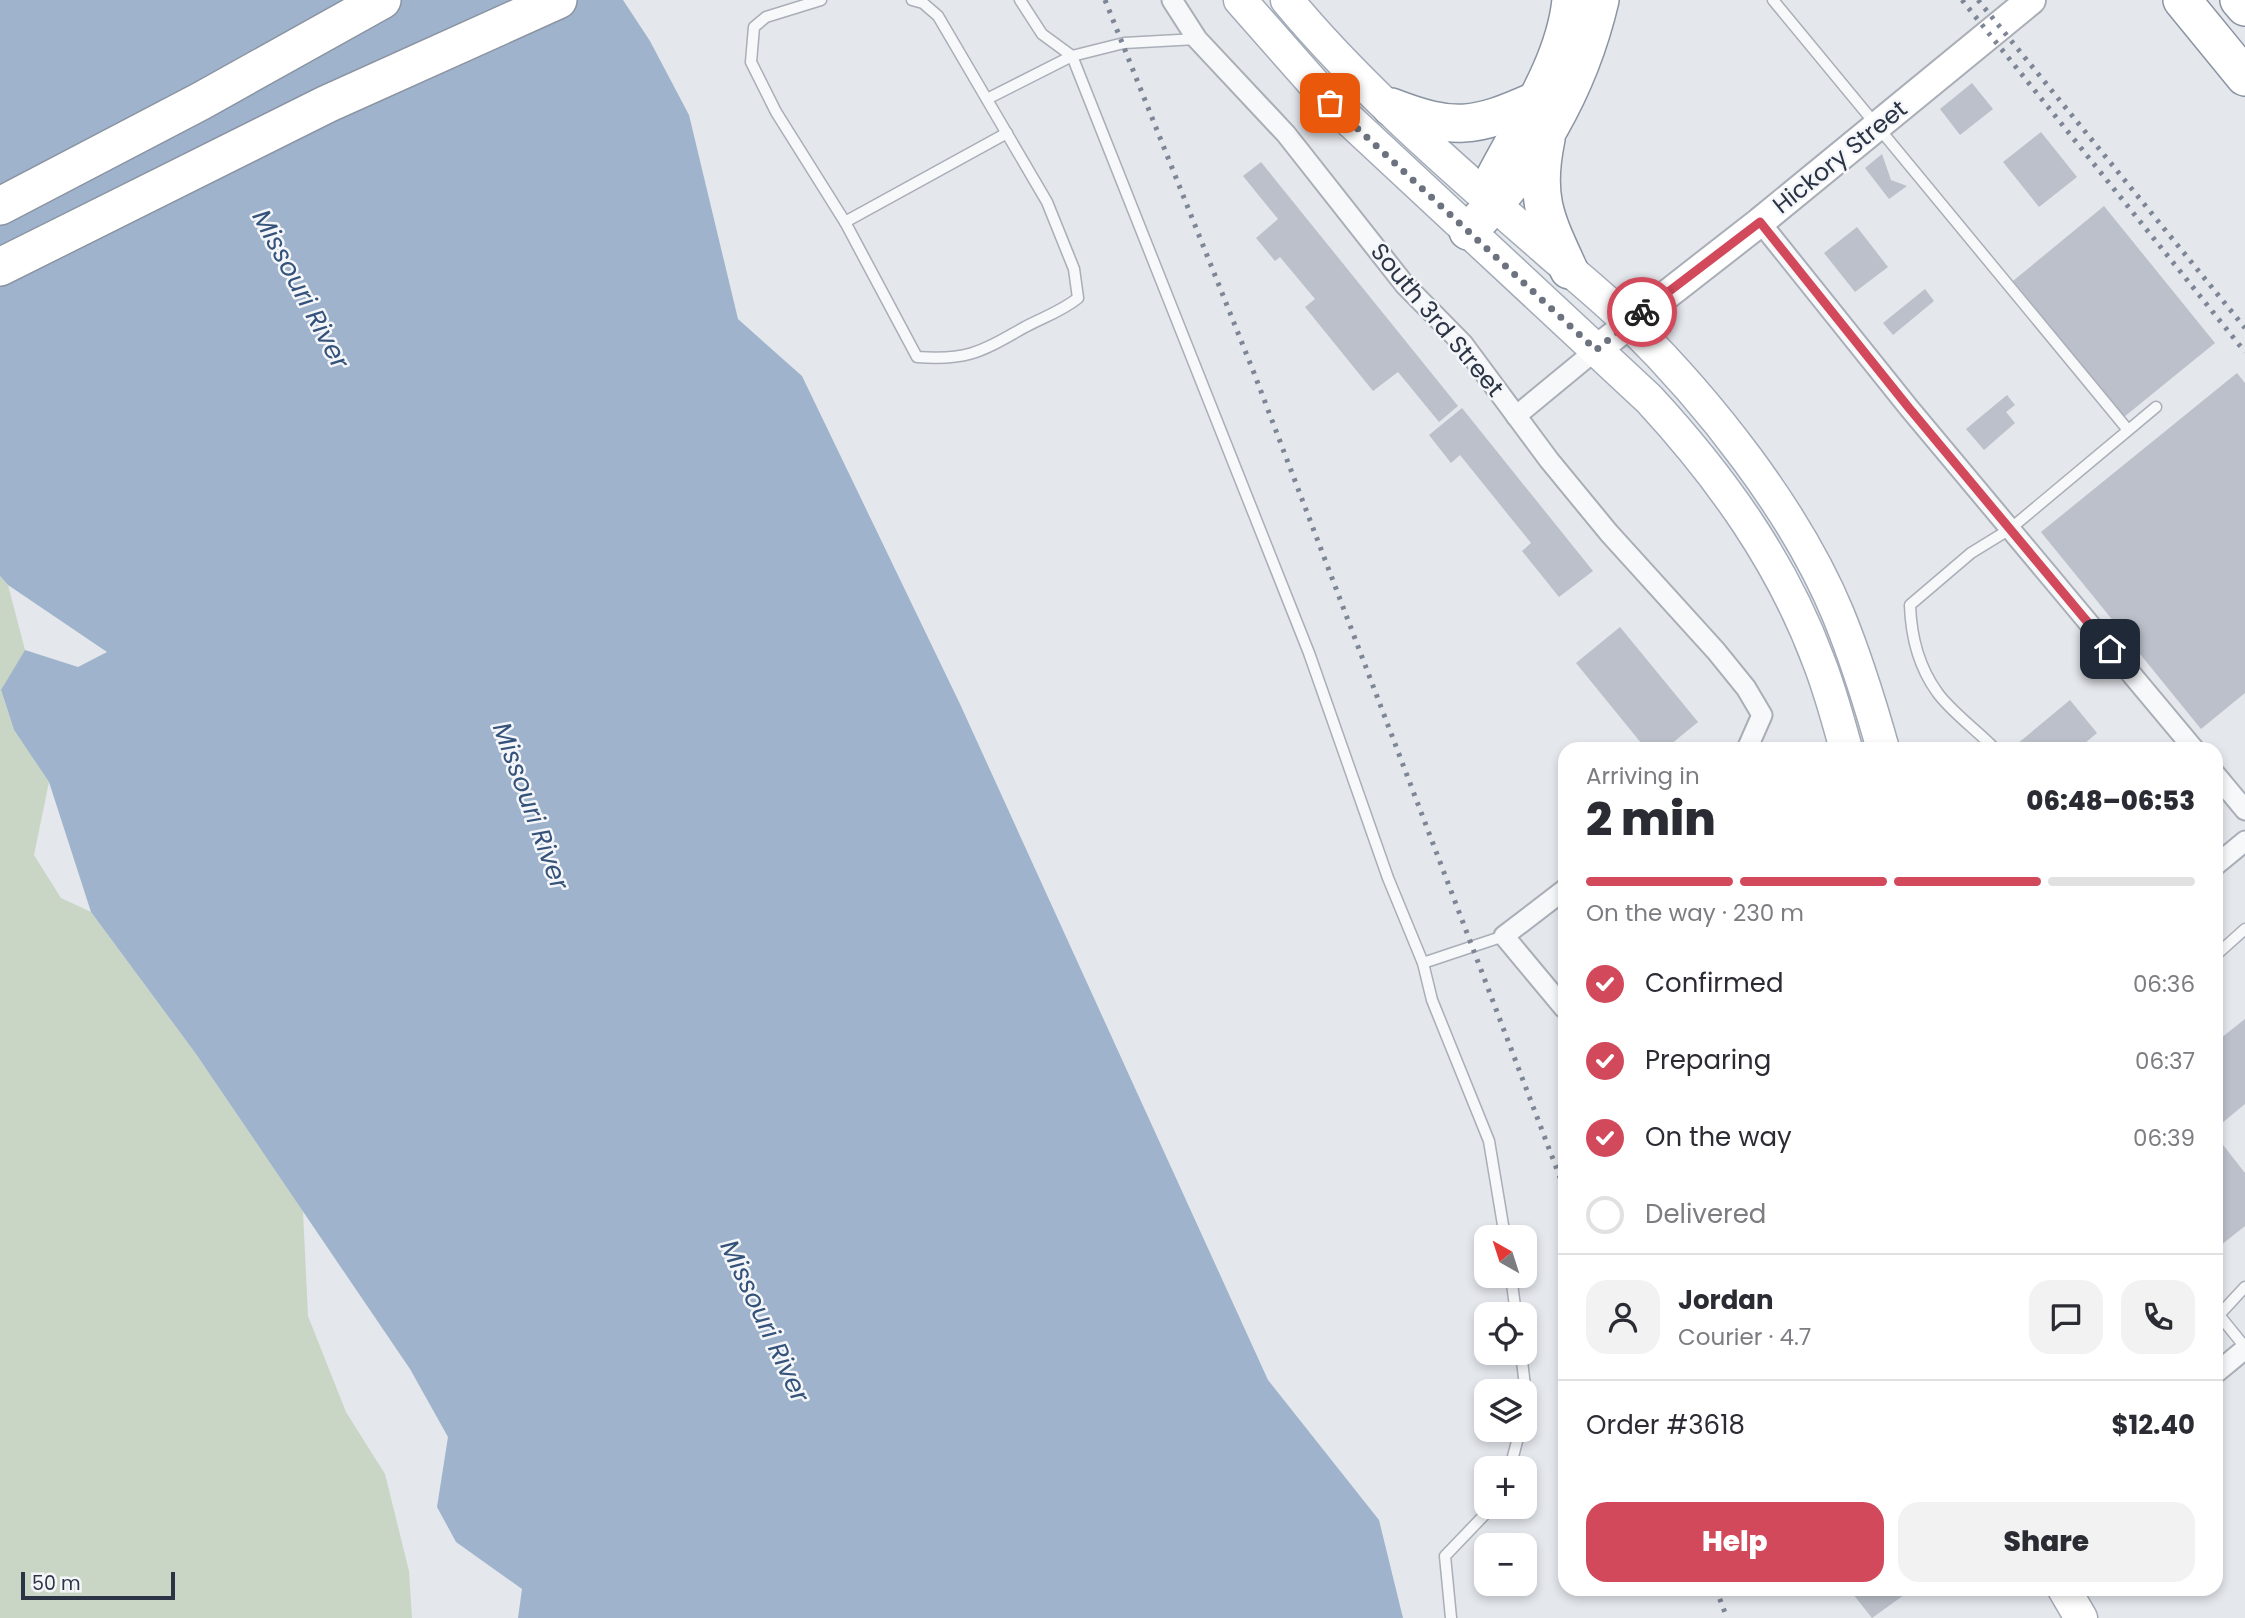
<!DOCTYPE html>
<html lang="en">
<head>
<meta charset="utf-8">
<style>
  :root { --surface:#fff; --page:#f2f2f3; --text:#2b2b33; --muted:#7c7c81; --line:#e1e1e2; --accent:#d1495b }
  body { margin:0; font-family:Poppins,sans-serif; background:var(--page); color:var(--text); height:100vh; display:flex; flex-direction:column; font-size:26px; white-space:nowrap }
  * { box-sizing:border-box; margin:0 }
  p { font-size:23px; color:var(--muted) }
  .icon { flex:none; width:38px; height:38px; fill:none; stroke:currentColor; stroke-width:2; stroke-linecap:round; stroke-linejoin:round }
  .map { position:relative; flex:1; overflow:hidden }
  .side { position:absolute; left:1558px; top:742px; width:665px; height:854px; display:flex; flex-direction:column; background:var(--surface); border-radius:21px; box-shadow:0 4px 10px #0003 }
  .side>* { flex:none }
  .needle { width:46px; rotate:321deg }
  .fabs { position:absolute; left:1474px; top:1225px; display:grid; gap:14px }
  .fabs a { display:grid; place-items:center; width:63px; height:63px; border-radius:14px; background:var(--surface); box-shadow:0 4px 10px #0003; font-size:35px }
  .scale { position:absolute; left:21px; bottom:18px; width:154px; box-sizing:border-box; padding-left:7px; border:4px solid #2b3445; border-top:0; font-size:19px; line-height:24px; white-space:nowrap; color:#2b3445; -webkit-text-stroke:5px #f4f6f9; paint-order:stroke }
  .pin { position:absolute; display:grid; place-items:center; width:60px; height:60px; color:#fff; margin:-30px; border-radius:14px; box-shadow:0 4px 10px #0006 }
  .courier { position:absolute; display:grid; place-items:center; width:70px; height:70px; margin:-35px; border:5px solid #d1495b; border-radius:50%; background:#fff; color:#222; box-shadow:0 2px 9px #0007 }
  .overview em { font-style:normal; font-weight:800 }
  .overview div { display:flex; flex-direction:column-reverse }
  .overview { display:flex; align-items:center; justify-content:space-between; height:119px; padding:0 28px }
  h1 { font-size:46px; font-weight:800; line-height:52px }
  .bar { display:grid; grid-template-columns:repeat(4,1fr); gap:10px 7px; align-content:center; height:84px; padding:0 28px }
  .bar i { height:9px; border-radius:5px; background:var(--line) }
  .bar .current { background:var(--accent) }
  .bar p { grid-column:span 4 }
  .line { display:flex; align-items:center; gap:18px; padding:0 28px; border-top:2px solid var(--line) }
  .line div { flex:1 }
  .round { display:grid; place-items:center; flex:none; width:74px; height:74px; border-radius:21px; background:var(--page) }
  ol { padding:0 28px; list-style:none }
  li { display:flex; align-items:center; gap:21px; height:77px }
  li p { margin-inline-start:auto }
  li .icon { padding:7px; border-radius:50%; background:var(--accent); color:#fff; stroke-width:4 }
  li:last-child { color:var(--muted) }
  li i { width:38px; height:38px; border:4px solid var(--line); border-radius:50% }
  .button { display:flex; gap:14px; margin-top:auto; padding:14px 28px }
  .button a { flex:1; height:80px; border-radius:21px; background:var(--accent); color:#fff; font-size:28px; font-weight:800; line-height:80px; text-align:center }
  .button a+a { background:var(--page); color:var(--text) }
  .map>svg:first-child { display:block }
  .green { fill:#c9d6c5 }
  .water { fill:#9fb4cc }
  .building { fill:#bbc0ca }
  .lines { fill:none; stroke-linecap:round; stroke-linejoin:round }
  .lane-casing { stroke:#a9aeb7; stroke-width:13 }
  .street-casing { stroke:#a9aeb7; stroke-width:23 }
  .secondary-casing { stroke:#a9aeb7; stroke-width:32 }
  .primary-casing { stroke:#a3abb8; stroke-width:35 }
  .highway-casing { stroke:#8b94a3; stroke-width:40 }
  .lane { stroke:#f7f8fa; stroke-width:10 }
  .street { stroke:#f7f8fa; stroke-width:19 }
  .secondary { stroke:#fff; stroke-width:28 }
  .primary { stroke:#fff; stroke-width:32 }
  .highway { stroke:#fff; stroke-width:37 }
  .rail { stroke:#7d8696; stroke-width:5; stroke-dasharray:3.5 7; stroke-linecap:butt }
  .done { stroke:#6c737f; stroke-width:7; stroke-dasharray:0 12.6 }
  .route { stroke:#d1495b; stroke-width:9 }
  .labels { text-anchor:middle; stroke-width:5; stroke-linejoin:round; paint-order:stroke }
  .street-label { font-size:24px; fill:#2b3445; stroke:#f4f6f9 }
  .water-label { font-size:26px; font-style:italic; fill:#34527a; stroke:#f4f6f9 }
</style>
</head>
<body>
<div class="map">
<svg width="2245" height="1618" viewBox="0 0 2245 1618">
  <rect width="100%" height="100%" fill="#e4e7ec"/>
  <path class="green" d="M0,576L8,585L25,650L1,691L14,730L49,782L34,855L61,898L91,912L196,1054L303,1211L308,1316L346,1412L385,1474L409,1571L412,1618H0Z"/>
  <path class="water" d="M0,0H623L650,41L689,115L738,319L802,376L960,704L1268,1380L1379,1520L1403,1618H518L522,1589L456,1542L437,1507L448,1437L410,1369L196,1054L91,912L49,782L14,730L1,690L25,650L78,667L107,652L8,585L0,576Z"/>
  <g class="building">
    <path d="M1972,83L1993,109L1960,135L1940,109Z"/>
    <path d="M2041,132L2077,177L2039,207L2003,162Z"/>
    <path d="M1882,154L1891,180L1907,186L1889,199L1865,168Z"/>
    <path d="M1261,162L1458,406L1439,422L1398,372L1373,391L1305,307L1315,299L1280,257L1275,261L1256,238L1278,219L1243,176Z"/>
    <path d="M2104,206L2215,343L2124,417L2013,281Z"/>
    <path d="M1857,227L1888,267L1855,292L1824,253Z"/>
    <path d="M1925,289L1934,301L1893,335L1883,323Z"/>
    <path d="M2237,373L2245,383V693L2201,729L2041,532Z"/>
    <path d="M2007,395L2015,405L2006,412L2015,423L1984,450L1966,429Z"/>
    <path d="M1462,408L1593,571L1559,597L1522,551L1531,543L1460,455L1451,463L1429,435Z"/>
    <path d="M1620,627L1698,722L1665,749H1646L1576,663Z"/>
    <path d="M2070,700L2097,733L2078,749H2021L2017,744Z"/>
    <path d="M2245,1019V1104L2216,1128V1042Z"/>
    <path d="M2216,1136L2245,1173V1226L2216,1249Z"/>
    <path d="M1849,1589H1899L1904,1595L1872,1618Z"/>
  </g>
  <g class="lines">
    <defs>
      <g id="lane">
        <path d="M821,0L766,17L754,27L751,62L776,112L845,222L917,357C969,361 982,351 1025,327C1044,317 1062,311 1078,298L1074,269L1047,202L938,16L923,3L912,0"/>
        <path d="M1020,0L1042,34L1072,56L1309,653L1388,878L1423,963L1432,1000L1489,1141L1505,1237"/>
        <path d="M1773,0L2128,430"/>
        <path d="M987,99L1072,56L1124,43L1197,39"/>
        <path d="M845,222L1007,133"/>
        <path d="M1995,749C1978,731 1950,711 1937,692C1919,667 1911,636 1910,605L1971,553L2010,529L2156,407"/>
        <path d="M2216,955L2245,929"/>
        <path d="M1423,963L1504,936"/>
        <path d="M1511,1276L1516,1314"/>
        <path d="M2245,1287L2219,1315L2245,1347"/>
        <path d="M1521,1353L1526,1394L1524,1405"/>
        <path d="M1510,1468L1520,1430"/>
        <path d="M1451,1618L1445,1556L1492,1507"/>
      </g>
      <g id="street">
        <path d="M1172,0L1197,39L1286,134L1405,285L1463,344L1549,460L1609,533L1716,651L1746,688L1762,715L1747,749"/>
        <path d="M1760,222L1909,408L2194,749"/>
        <path d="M1516,416L1596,350"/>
        <path d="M2216,775L2245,810"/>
        <path d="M2216,865L2245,841"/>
        <path d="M1564,890L1504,936L1564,1008"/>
        <path d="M2216,1373L2245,1349"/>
      </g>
      <path id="secondary" d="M1596,350L1760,222L2031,0"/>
      <g id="primary">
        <path d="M1240,0L1330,102L1649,399C1721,477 1782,562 1819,662C1830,690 1838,720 1846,749"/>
        <path d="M1287,0C1359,87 1457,172 1542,246C1571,272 1602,296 1629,323C1708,401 1795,510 1838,614C1856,658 1870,703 1883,749"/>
        <path d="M2064,1589L2081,1618"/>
      </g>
      <g id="highway">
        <path d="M2182,0L2245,77"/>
        <path d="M2239,0L2245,7"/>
        <path d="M1391,107C1453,131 1475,128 1535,101"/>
        <path d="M1546,139C1534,197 1545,218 1569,270"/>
        <path d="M1495,177C1523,123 1565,62 1571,0"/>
        <path d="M0,206L201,101L382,0"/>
        <path d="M1468,231C1534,168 1579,89 1600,0"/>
        <path d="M0,267L327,104L558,0"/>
      </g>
    </defs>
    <use href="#lane" class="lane-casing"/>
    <use href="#street" class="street-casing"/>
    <use href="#secondary" class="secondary-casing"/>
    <use href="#primary" class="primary-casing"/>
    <use href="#highway" class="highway-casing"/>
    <use href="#lane" class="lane"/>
    <use href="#street" class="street"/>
    <use href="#secondary" class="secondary"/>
    <use href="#primary" class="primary"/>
    <use href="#highway" class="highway"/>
    <g class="rail">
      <path d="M1105,0L1254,373L1564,1188"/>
      <path d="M1962,0L2245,352"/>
      <path d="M1978,0L2245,328"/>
      <path d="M1716,1589L1727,1618"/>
    </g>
  </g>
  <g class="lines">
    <path class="done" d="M1330,103L1596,350L1642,312"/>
    <path class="route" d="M1642,312L1760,222L1909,408L2110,649"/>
  </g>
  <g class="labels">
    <g class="street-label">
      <text transform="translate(1840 157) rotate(-39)" y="8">Hickory Street</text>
      <text transform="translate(1437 320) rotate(50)" y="8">South 3rd Street</text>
    </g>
    <g class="water-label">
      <text transform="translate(301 289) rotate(62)" y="9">Missouri River</text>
      <text transform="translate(531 806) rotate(70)" y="9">Missouri River</text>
      <text transform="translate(765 1321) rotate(65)" y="9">Missouri River</text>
    </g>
  </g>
</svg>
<div class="fabs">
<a><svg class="needle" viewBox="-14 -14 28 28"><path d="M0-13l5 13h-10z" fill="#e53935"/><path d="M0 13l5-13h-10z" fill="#7c7c81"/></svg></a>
<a><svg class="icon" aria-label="locate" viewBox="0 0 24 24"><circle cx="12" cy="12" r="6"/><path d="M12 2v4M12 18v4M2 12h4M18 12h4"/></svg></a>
<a><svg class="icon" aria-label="layers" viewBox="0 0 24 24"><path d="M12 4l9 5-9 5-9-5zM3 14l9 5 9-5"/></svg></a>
<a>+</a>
<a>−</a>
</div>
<div class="scale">50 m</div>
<div class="pin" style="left:1330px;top:103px;background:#ea580c"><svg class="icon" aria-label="bag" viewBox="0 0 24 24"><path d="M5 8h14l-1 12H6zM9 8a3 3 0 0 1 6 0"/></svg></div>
<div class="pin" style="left:2110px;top:649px;background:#1f2937"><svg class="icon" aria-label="home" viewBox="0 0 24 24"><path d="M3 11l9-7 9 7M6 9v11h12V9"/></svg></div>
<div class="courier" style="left:1642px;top:312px"><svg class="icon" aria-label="bike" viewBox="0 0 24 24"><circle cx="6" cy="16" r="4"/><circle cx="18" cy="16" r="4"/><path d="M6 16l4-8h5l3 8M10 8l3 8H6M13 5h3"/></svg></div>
<section class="side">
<div class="overview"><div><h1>2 min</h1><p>Arriving in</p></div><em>06:48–06:53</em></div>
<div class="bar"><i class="current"></i><i class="current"></i><i class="current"></i><i></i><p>On the way · 230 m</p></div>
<ol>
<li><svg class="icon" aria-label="check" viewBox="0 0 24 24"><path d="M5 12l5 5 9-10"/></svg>Confirmed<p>06:36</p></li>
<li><svg class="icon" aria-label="check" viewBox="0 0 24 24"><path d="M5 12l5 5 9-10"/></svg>Preparing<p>06:37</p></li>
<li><svg class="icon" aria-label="check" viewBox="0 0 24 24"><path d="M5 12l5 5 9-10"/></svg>On the way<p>06:39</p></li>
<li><i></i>Delivered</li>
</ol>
<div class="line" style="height:126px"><a class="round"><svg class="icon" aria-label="person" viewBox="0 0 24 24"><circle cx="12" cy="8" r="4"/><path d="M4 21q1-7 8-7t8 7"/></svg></a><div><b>Jordan</b><p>Courier · 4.7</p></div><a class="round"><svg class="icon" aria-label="chat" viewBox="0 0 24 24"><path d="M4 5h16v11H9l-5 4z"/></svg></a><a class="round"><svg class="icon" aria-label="phone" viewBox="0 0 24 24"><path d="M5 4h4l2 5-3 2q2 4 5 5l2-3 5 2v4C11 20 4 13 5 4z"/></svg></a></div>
<div class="line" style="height:91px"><div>Order #3618</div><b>$12.40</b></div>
<div class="button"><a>Help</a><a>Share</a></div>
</section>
</div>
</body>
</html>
